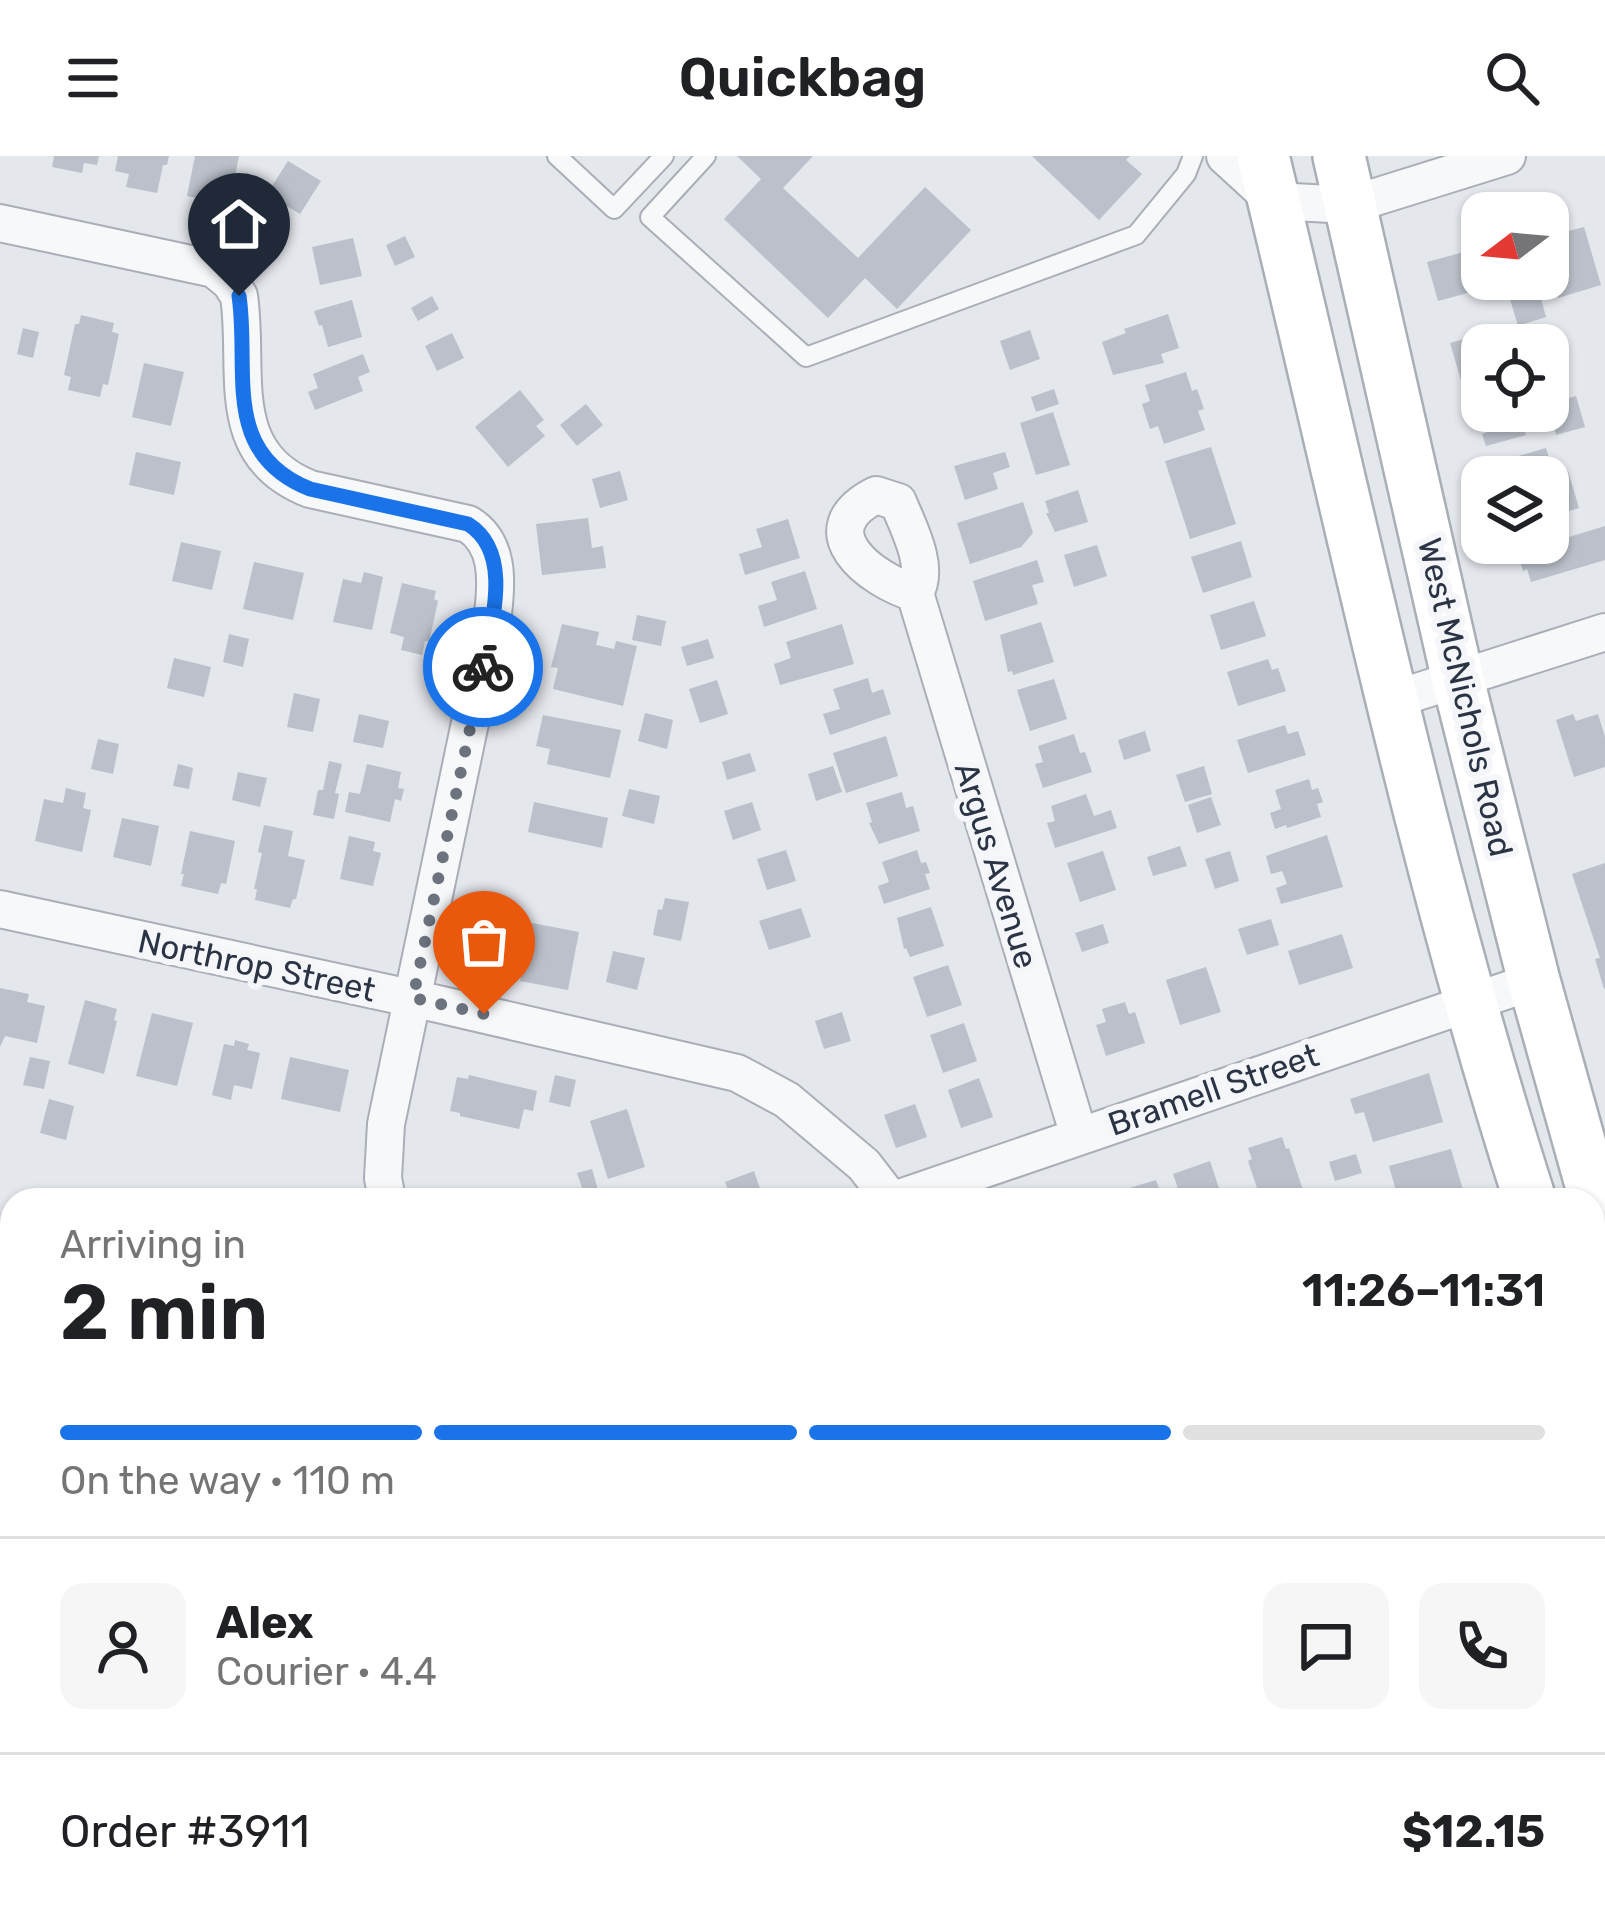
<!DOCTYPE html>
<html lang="en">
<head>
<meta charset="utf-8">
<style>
  :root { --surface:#fff; --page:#f6f6f6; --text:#202124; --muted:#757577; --line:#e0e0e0; --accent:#1a73e8 }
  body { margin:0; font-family:Rubik,sans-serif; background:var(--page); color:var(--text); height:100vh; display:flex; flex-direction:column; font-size:45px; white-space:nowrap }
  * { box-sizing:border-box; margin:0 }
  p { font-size:39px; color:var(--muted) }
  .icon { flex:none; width:66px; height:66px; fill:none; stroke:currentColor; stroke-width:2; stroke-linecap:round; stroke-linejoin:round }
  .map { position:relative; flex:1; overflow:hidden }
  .details { position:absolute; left:0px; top:1032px; width:1605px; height:744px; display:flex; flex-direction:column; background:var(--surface); border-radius:36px 36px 0 0; box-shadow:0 3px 9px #0004 }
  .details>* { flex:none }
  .needle { width:78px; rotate:254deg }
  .controls { position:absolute; left:1461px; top:36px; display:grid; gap:24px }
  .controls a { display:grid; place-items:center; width:108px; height:108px; border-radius:24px; background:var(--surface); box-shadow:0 3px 9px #0004; font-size:60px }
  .pin { position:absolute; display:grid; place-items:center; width:102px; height:102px; color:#fff; margin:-123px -51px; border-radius:50% 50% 50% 0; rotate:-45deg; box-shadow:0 0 12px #0007 }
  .pin .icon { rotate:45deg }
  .courier { position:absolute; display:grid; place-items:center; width:120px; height:120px; margin:-60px; border:9px solid #1a73e8; border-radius:50%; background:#fff; color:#222; box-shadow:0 3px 15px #0007 }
  .summary em { font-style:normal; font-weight:600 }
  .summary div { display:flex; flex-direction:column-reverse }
  .summary { display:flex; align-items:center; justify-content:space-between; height:204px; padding:0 60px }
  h1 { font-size:78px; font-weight:600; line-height:90px }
  .bar { display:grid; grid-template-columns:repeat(4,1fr); gap:18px 12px; align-content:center; height:144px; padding:0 60px }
  .bar i { height:15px; border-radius:9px; background:var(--line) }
  .bar .current { background:var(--accent) }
  .bar p { grid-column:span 4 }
  .line { display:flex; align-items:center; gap:30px; padding:0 60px; border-top:3px solid var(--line) }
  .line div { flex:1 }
  .round { display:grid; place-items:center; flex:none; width:126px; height:126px; border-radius:24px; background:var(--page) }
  header { display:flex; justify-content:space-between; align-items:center; height:156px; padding:0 60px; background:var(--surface); font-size:54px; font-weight:600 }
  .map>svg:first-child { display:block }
  .green { fill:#c9d6c5 }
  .building { fill:#bbc0ca }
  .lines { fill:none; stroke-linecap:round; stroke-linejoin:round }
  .service-casing { stroke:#a9aeb7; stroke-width:22 }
  .minor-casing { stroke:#a9aeb7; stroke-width:40 }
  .secondary-casing { stroke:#a9aeb7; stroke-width:56 }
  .service { stroke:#f7f8fa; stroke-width:18 }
  .minor { stroke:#f7f8fa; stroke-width:36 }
  .secondary { stroke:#fff; stroke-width:51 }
  .done { stroke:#6c737f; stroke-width:12; stroke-dasharray:0 21.6 }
  .route { stroke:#1a73e8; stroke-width:15 }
  .labels { text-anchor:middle; stroke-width:12; stroke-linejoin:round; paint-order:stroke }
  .street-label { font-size:33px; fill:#2b3445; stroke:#f4f6f9 }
</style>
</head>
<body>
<header><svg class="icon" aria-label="menu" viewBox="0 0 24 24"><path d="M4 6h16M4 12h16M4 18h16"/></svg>Quickbag<svg class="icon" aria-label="search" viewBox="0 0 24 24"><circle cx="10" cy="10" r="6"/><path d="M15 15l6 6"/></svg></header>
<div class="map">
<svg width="1605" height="1776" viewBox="0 0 1605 1776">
  <rect width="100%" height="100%" fill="#e4e7ec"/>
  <g class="green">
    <path d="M1605,1726V1776H1529L1547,1764H1593V1734Z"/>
    <path d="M794,1764H1214L1217,1776H797Z"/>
  </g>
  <g class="building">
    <path d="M54,0H99L97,9L84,7L82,17L52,11Z"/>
    <path d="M118,0H169L167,9H163L157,37L126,31L129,18L115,15Z"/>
    <path d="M195,0H239L231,40L227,39L225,48L187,40Z"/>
    <path d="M737,0H813L783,32L858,102L925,31L971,74L897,153L865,122L828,162L724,63L761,23Z"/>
    <path d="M1032,0H1130L1126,4L1142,18L1099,64Z"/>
    <path d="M288,5L321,25L300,58L267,38Z"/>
    <path d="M1565,63L1569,75L1584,71L1601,129L1558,142L1548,107V69Z"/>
    <path d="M405,80L415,101L395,110L386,89Z"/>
    <path d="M353,82L362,120L320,129L312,91Z"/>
    <path d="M1464,96L1475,135L1438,145L1427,106Z"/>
    <path d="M1539,135L1546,161L1518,170L1510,143Z"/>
    <path d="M432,140L439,153L418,165L411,152Z"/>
    <path d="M352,144L362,181L328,191L322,169L319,170L314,155Z"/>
    <path d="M1168,158L1179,192L1161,198L1164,207L1113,219L1102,186L1126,177L1124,173Z"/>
    <path d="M81,159L114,167L112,176L119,178L108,229L103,228L100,241L68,234L71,221L64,219L75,168H79Z"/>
    <path d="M23,172L39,176L33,202L17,198Z"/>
    <path d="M1030,174L1040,203L1010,214L1000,185Z"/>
    <path d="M1488,176L1492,189H1482V218L1461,224L1450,187Z"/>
    <path d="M452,177L464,202L437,215L425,190Z"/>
    <path d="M363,198L370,216L358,221L363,235L315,254L308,236L318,232L313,218Z"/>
    <path d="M144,207L184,216L171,270L132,261Z"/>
    <path d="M1186,216L1192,235L1197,233L1204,253L1198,255L1205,274L1164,288L1158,270L1150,273L1142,248L1150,245L1145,229Z"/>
    <path d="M1054,233L1059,248L1036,256L1031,241Z"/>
    <path d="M520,234L544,264L536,270L545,280L508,311L475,271Z"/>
    <path d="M1482,234V255H1519L1526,279L1486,290L1482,278L1486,277L1474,236Z"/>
    <path d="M1576,240L1585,271L1556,279L1548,249Z"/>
    <path d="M586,248L603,269L577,290L560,269Z"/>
    <path d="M1053,256L1070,309L1036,319L1020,267Z"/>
    <path d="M1211,291L1236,368L1190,383L1165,305Z"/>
    <path d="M1546,292L1554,319L1568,315L1579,352L1548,361V321H1502L1498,306Z"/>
    <path d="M136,296L181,306L174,339L129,329Z"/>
    <path d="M1005,296L1010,311L993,317L998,333L965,344L954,310Z"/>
    <path d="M620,315L628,344L600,352L592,323Z"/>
    <path d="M1078,334L1088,366L1055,376L1046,357H1049L1045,345Z"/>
    <path d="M1023,346L1033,377L1021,391L970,408L957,367Z"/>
    <path d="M588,362L592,392L603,390L606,412L542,419L536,368Z"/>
    <path d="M788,363L800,402L745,419L739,398L762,391L756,373Z"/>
    <path d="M1605,370V404L1531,426L1527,413L1523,415L1516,392L1533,387H1548V383L1568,377L1569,381Z"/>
    <path d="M1241,385L1252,421L1203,437L1191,401Z"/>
    <path d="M181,386L221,395L212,434L172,425Z"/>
    <path d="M1097,389L1107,420L1074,431L1064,399Z"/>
    <path d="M1037,404L1044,426L1032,429L1038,448L985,465L973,425Z"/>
    <path d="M254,406L304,417L293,464L243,453Z"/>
    <path d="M805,415L817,453L764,471L758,450L777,444L771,426Z"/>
    <path d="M364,416L383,421L372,474L333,466L343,423L361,427Z"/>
    <path d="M402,427L436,435L434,443L438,445L429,486L425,485L422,499L401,494L404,481L390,477Z"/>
    <path d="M1254,445L1266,480L1221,494L1210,459Z"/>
    <path d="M637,459L666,465L661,490L632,484Z"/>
    <path d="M1041,466L1054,506L1013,519L1012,515L1008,516L1000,479Z"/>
    <path d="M562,468L599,476L596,489L614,493L616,485L637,490L623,550L553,533L558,512L551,511Z"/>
    <path d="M842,468L854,508L780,529L774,508L791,502L786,486Z"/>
    <path d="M229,478L249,483L243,511L223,506Z"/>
    <path d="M708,483L714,502L687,510L681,491Z"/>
    <path d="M174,502L211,511L204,541L167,532Z"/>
    <path d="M1268,503L1272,514L1278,512L1286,535L1238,550L1227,516Z"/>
    <path d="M868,522L872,537L883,533L891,558L830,579L823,558L840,553L833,533Z"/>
    <path d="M1054,523L1067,563L1030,575L1017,534Z"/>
    <path d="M717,524L728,558L700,567L689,533Z"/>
    <path d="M294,537L320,543L313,576L287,571Z"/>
    <path d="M645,557L673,564L667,593L638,585Z"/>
    <path d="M359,558L389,565L383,592L353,586Z"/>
    <path d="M1573,558L1576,565L1598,558L1605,581V611L1574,621L1556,564Z"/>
    <path d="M543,559L621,574L610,622L547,608L550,593L536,590Z"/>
    <path d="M1285,569L1288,578L1298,575L1306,599L1248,617L1237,584Z"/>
    <path d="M1145,575L1151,595L1124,604L1118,584Z"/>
    <path d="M1074,578L1080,597L1085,596L1092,616L1043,632L1035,608L1043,606L1038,590Z"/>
    <path d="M886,580L898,620L846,637L833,597Z"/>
    <path d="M98,583L119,588L113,618L91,613Z"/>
    <path d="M750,597L756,615L727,624L722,606Z"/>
    <path d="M329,605L342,608L335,637L339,638L334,663L313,659L318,634H323Z"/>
    <path d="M178,608L193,612L189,633L173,630Z"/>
    <path d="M367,608L401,616L398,632L404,633L401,645L395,643L390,666L345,656L349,636L360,638Z"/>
    <path d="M833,610L842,636L816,645L808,618Z"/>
    <path d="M1204,610L1212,638L1185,646L1176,619Z"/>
    <path d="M238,616L267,622L260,651L232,644Z"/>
    <path d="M1309,623L1312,634L1318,632L1323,646L1317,648L1321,661L1287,672L1286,669L1275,673L1270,657L1281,653L1275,634Z"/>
    <path d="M66,632L86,637L83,652L91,654L82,696L35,685L44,643L63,647Z"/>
    <path d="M629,633L660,640L654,668L622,660Z"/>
    <path d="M902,636L906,652L913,650L920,675L879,688L869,667L872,666L866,647Z"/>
    <path d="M1086,638L1094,660L1111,654L1117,672L1055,692L1047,667L1055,665L1051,650Z"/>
    <path d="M1211,641L1221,669L1197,677L1188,649Z"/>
    <path d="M534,646L608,662L602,692L528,676Z"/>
    <path d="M752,646L761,674L733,684L724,655Z"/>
    <path d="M122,662L159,670L151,710L113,701Z"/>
    <path d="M264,669L293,675L288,700L305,704L296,743H293L290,752L255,744L257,733H254L262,697L258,696Z"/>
    <path d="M190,675L235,685L226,728L221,727L218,738L181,730L184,718H181Z"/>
    <path d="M1327,679L1343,731L1281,748L1276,732L1287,728L1284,720L1282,715L1271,718L1266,700Z"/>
    <path d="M349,680L375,686L373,695L381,697L373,730L340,723Z"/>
    <path d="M1180,690L1187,710L1153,720L1147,701Z"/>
    <path d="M786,694L796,725L767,734L757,703Z"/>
    <path d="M917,694L921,707L926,706L930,717L925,718L930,733L884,748L878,730L889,726L882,706Z"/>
    <path d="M1103,695L1116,734L1080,746L1067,707Z"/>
    <path d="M1230,695L1239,725L1215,733L1205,703Z"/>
    <path d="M1605,707V832L1604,833L1595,803L1600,802L1572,718Z"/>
    <path d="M665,742L689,746L681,785L653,779L658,753L662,754Z"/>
    <path d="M931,751L944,790L910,801L906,792L904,793L897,762Z"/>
    <path d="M801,752L811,781L769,794L759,765Z"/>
    <path d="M1271,763L1279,789L1247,799L1238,773Z"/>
    <path d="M532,767L579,776L568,834L520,825Z"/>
    <path d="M1103,768L1109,787L1082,796L1075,777Z"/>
    <path d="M1342,778L1353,812L1299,829L1288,795Z"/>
    <path d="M613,795L645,802L637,834L606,826Z"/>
    <path d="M948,809L962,849L927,861L913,821Z"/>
    <path d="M1206,811L1221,856L1180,869L1166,824Z"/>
    <path d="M0,832L29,838L27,846L45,850L37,887L5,880L0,891Z"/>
    <path d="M85,844L117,853L114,864L117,865L104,918L68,908Z"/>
    <path d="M1125,846L1129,858L1135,856L1145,887L1106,900L1096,869L1106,866L1102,853Z"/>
    <path d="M842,856L851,885L824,893L815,865Z"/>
    <path d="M152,857L193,867L177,930L136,920Z"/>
    <path d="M964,867L977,905L943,917L930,879Z"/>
    <path d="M235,884L249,888L247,894L260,897L252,933L234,929L231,944L212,939L224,888L234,890Z"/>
    <path d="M30,901L50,905L44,933L23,929Z"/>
    <path d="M290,901L349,914L340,956L281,943Z"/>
    <path d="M1429,917L1443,966L1373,986L1364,956L1355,958L1350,943Z"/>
    <path d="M469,919L537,935L533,955L524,953L519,973L460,960V957L450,955L457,921L468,923Z"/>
    <path d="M555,919L576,924L570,951L549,946Z"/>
    <path d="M979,922L993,961L961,972L948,934Z"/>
    <path d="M49,943L74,950L66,984L40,977Z"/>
    <path d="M915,948L927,981L896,992L884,959Z"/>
    <path d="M627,953L645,1011L608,1023L590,965Z"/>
    <path d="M1282,981L1286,993L1289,992L1306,1043L1261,1044L1248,1005L1252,1003L1248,992Z"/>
    <path d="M1451,993L1463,1034L1427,1044H1406L1405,1040L1398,1042L1389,1010Z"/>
    <path d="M1356,998L1362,1017L1335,1025L1329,1006Z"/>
    <path d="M1210,1005L1221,1038L1225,1037L1227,1044H1182L1173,1018Z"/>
    <path d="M592,1013L598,1034L584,1038L577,1017Z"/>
    <path d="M754,1015L764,1044H732L725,1026Z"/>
    <path d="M1156,1024L1163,1044H1119L1116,1036Z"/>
    <path d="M0,1286L12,1289V1349L0,1346Z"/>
    <path d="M6,1524L12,1525V1587L0,1584V1552Z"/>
    <path d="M746,1764H780L781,1770L749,1776Z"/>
    <path d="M1229,1764H1274L1277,1776H1232Z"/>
  </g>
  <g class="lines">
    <defs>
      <g id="service">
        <path d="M557,0L614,53L664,0"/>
        <path d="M706,0L650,61L806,201L1136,79L1186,18L1193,0"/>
      </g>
      <g id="minor">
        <path d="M1225,0L1274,45L1350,49L1507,0"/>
        <path d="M0,67L214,113L230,126L239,140C250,215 221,298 310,333L468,368C499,387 497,425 493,457L386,968L383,1022L387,1044"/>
        <path d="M915,437C869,423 807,374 876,339L898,346C909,373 930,411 915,437L1079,980"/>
        <path d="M1392,544L1605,476"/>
        <path d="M0,753L438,848L737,917L787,944L864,1009L891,1044"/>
        <path d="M894,1044L1534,825"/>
        <path d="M0,1439L12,1442"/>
        <path d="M1593,1684L1605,1677"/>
        <path d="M531,1764L533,1776"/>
        <path d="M1477,1776L1492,1764"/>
      </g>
      <g id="secondary">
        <path d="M1263,0C1348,349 1420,702 1530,1044"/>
        <path d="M1339,0L1458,524L1534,825L1605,1078"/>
        <path d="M1593,1239L1605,1277"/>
      </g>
    </defs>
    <use href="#service" class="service-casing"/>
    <use href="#minor" class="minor-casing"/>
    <use href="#secondary" class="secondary-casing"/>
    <use href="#service" class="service"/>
    <use href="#minor" class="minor"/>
    <use href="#secondary" class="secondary"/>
  </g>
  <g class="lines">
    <path class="done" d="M483,511L413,842L484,858"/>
    <path class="route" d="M239,140C250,215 220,297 310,333L468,368C514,397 491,467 483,511"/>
  </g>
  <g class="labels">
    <g class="street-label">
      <text transform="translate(1466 541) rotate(77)" y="12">West McNichols Road</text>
      <text transform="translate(997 709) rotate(73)" y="12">Argus Avenue</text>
      <text transform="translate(257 809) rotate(12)" y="12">Northrop Street</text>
      <text transform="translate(1213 933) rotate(-19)" y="12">Bramell Street</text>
    </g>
  </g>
</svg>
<div class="controls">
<a><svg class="needle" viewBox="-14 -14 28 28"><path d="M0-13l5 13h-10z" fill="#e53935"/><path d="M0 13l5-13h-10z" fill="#757577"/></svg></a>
<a><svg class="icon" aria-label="locate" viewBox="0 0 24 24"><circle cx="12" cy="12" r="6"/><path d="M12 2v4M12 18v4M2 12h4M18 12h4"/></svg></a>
<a><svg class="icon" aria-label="layers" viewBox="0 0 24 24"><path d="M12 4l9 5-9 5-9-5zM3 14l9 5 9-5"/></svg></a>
</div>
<div class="pin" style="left:484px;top:858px;background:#ea580c"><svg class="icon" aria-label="bag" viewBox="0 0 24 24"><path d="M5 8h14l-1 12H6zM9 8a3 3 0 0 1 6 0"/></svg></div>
<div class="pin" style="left:239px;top:140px;background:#1f2937"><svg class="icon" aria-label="home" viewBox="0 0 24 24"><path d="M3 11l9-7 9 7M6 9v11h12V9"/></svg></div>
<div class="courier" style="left:483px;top:511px"><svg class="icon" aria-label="bike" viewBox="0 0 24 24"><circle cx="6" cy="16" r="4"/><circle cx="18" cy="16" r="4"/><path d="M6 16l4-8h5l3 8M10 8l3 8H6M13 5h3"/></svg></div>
<section class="details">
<div class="summary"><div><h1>2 min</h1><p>Arriving in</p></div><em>11:26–11:31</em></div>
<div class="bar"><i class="current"></i><i class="current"></i><i class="current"></i><i></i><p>On the way · 110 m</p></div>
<div class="line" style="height:216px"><a class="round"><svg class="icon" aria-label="person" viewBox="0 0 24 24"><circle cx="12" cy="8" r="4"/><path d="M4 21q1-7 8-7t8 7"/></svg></a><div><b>Alex</b><p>Courier · 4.4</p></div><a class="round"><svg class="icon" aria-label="chat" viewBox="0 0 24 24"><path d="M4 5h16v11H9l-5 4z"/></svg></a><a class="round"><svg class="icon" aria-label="phone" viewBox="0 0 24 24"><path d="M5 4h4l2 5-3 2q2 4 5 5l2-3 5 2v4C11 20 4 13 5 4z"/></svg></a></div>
<div class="line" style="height:156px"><div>Order #3911</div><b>$12.15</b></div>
</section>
</div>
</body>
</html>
